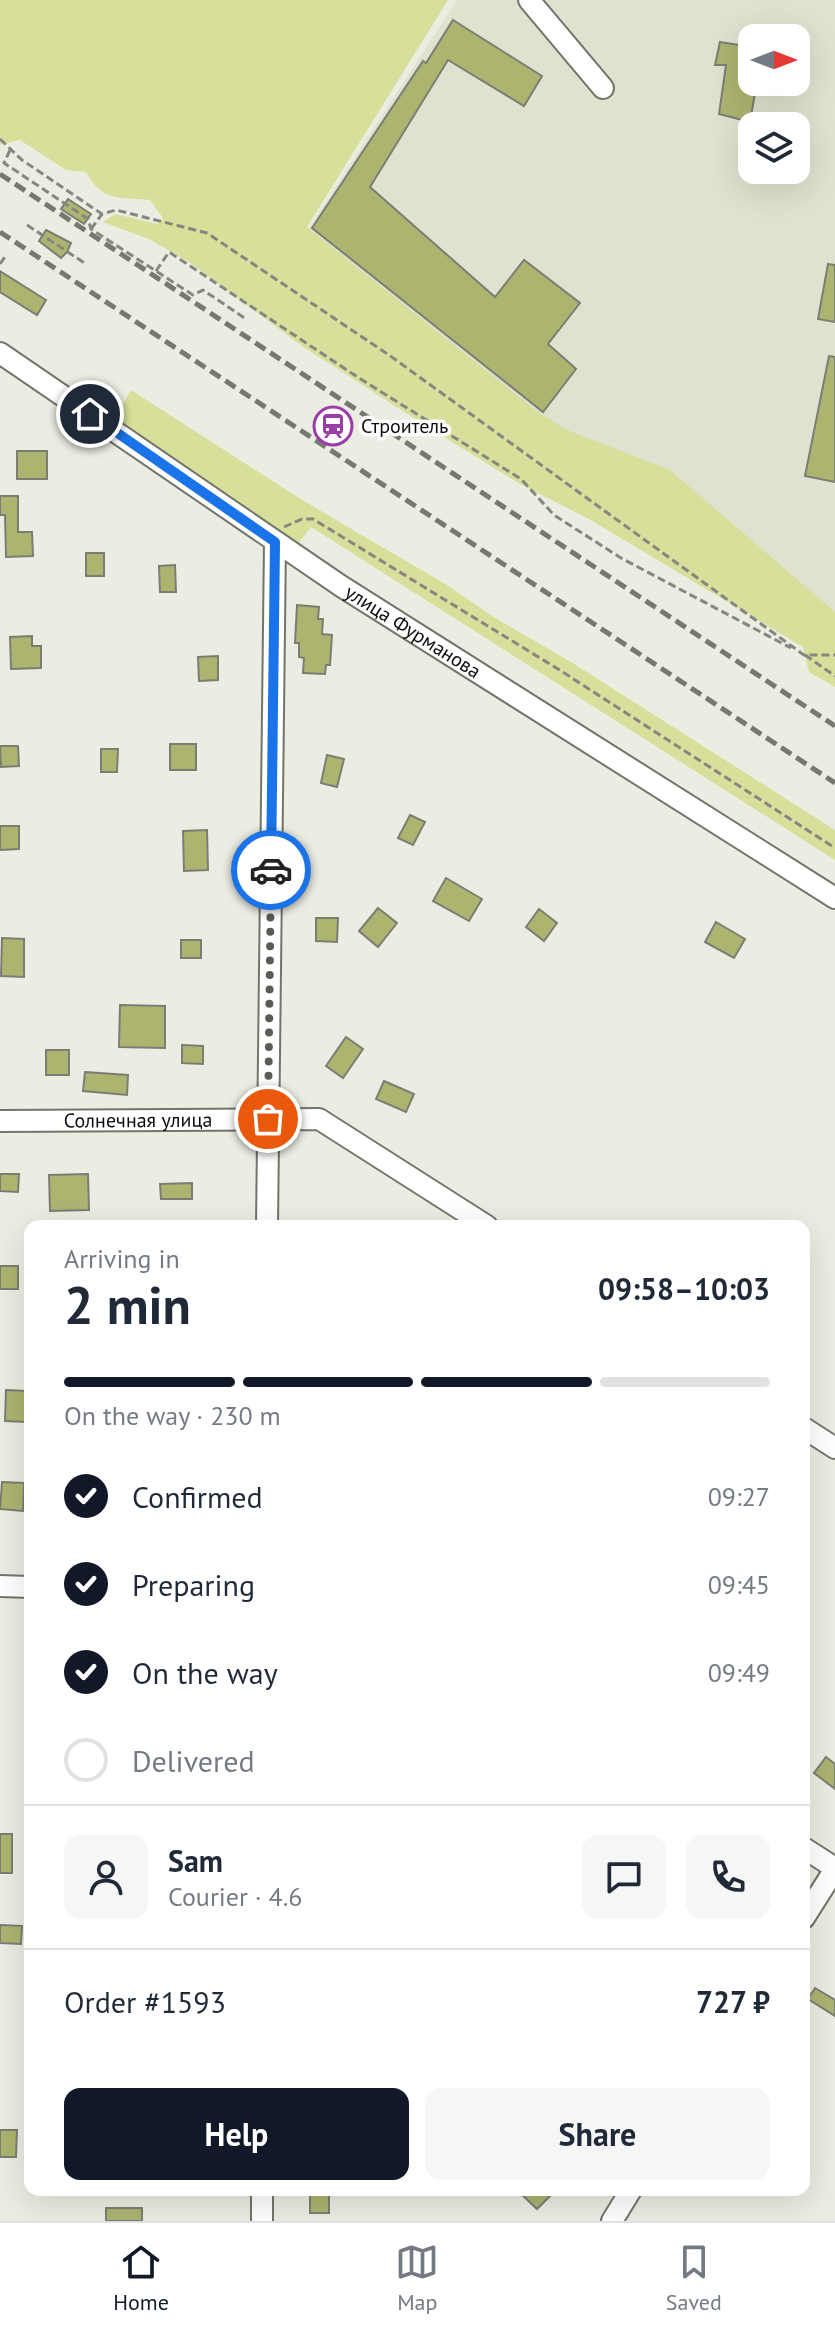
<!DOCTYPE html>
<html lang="en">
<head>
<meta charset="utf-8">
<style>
  :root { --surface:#fff; --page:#f6f6f7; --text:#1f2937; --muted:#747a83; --line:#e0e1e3; --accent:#111827 }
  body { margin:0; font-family:"PT Sans",sans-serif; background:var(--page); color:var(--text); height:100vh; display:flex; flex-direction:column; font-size:30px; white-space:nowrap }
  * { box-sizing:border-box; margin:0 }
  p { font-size:26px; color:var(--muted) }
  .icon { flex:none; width:44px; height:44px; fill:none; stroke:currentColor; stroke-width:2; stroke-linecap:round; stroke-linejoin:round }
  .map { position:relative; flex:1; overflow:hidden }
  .side { position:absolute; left:24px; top:1220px; width:786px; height:976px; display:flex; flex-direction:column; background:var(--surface); border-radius:16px; box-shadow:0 8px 32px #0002 }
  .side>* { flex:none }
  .needle { width:52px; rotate:90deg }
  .controls { position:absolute; left:738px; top:24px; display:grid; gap:16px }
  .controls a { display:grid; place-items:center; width:72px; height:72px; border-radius:16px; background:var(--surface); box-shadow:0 8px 32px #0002; font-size:40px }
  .pin { position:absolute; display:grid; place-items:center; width:68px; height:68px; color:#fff; margin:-34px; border:4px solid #fff; border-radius:50%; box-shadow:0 2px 8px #0007 }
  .courier { position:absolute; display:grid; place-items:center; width:80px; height:80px; margin:-40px; border:6px solid #1a73e8; border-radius:50%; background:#fff; color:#222; box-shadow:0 2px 10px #0007 }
  .overview em { font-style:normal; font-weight:600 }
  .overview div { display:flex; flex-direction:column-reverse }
  .overview { display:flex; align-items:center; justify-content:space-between; height:136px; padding:0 40px }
  h1 { font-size:52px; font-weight:600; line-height:60px }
  .bar { display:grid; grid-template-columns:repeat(4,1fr); gap:12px 8px; align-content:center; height:96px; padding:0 40px }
  .bar i { height:10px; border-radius:6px; background:var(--line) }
  .bar .on { background:var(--accent) }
  .bar p { grid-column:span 4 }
  .line { display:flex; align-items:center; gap:20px; padding:0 40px; border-top:2px solid var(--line) }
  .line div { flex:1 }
  .round { display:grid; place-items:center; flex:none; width:84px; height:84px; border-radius:16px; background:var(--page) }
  ol { padding:0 40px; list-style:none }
  li { display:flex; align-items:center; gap:24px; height:88px }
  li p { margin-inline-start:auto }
  li .icon { padding:8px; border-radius:50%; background:var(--accent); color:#fff; stroke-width:4 }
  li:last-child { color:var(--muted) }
  li i { width:44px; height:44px; border:4px solid var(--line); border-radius:50% }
  .primary-button { display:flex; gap:16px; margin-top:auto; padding:16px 40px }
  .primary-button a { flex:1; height:92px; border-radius:16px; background:var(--accent); color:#fff; font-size:32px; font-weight:600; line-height:92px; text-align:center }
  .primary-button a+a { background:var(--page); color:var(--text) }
  .tab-bar { display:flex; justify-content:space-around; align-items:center; height:112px; border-top:2px solid var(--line); background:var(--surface); font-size:22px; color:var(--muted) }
  .tab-bar a { display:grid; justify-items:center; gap:4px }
  .tab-bar .on { color:var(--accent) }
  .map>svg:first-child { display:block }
  .built { fill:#e0e2d0; fill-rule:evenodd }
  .green { fill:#d7df9a }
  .building { fill:#adb470; stroke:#7c7e74; stroke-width:2 }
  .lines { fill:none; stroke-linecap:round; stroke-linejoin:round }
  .minor-casing { stroke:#73746a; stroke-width:24 }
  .path { stroke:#868780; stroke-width:3; stroke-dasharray:8 4; stroke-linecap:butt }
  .minor { stroke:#fff; stroke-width:20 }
  .rail { stroke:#777871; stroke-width:5; stroke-dasharray:12 6; stroke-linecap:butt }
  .done { stroke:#5b5b56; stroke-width:8; stroke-dasharray:0 14.4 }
  .route { stroke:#1a73e8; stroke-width:10 }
  .labels { text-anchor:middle; stroke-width:7; stroke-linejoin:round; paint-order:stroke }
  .poi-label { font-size:20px; fill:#0d0d0a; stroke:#fff; text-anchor:start }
  .street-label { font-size:20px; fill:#0d0d0a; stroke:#fff }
</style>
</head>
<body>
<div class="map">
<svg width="835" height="2221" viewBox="0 0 835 2221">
  <rect width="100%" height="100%" fill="#ebede2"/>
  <path class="built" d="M457,0H835V626L496,418L309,228ZM752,38H796V82H752ZM752,126H796V170H752Z"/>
  <g class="green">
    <path d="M0,0H448L307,227L538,412L567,430L670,470L835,612V687L809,672L803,647L589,519L520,484L431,429L302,346L189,262L149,239L103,222L115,214L158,224L163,218L150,200C120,197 102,202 86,172L66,170L20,140L0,145Z"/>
    <path d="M131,390L302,500L447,585L495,618L571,662L835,830V860L311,527L298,544L123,426L117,415Z"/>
  </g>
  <g class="building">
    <path d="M453,20L542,76L524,106L448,60L370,187L495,297L524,260L580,303L548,344L576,369L543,412L312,228L423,61L426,63Z"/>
    <path d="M720,42L752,47V82H757L750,122L719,114L726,65H715Z"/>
    <path d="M68,199L91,214L84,224L61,209Z"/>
    <path d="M46,230L71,243L67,252L61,258L39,241Z"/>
    <path d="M828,264L835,265V322L818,319Z"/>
    <path d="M0,271L46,300L37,315L0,292Z"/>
    <path d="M829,356L835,357V482L805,476Z"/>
    <rect x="17" y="451" width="30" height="28"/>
    <path d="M0,496H18V532H32L33,556L6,557L5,515H0Z"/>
    <rect x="86" y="553" width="18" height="23"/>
    <path d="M175,565L176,592H160L159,566Z"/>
    <path d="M297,605L319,607L318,619H323L322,634L332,635L330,665H326L325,674L303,673L304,658L299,657V643H295Z"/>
    <path d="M32,636V646H41V668L11,669L10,637Z"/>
    <path d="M218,656V680L199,681L198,657Z"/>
    <rect x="170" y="744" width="26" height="26"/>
    <path d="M0,746H18L19,766L1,767Z"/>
    <path d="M101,749H118L117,772H101Z"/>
    <path d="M327,755L344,759L337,787L321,783Z"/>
    <path d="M410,815L425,822L413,845L398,838Z"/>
    <path d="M0,826H19V849L0,850Z"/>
    <path d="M207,830L208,870L184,871L183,831Z"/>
    <path d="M446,878L482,899L469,921L433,901Z"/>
    <path d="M378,908L397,923L378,947L359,931Z"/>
    <path d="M539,909L557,923L544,941L526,927Z"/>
    <path d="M316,918H338L337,942L316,941Z"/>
    <path d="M716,922L745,939L734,958L705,942Z"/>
    <path d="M2,938L24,939V977L1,976Z"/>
    <rect x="181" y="940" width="20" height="18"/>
    <path d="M120,1005L165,1006V1048L119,1047Z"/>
    <path d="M346,1037L363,1049L343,1078L326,1066Z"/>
    <path d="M182,1045L203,1046V1064L182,1063Z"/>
    <rect x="46" y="1050" width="23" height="25"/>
    <path d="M85,1072L128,1075L127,1095L83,1091Z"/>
    <path d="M384,1081L414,1094L406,1112L376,1099Z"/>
    <path d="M0,1174H19L18,1192L0,1191Z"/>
    <path d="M88,1174L89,1210L50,1211L49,1175Z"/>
    <path d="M192,1183V1199H161L160,1184Z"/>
    <rect x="0" y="1266" width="18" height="23"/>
    <path d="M6,1390L27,1391V1422L5,1421Z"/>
    <path d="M2,1482L24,1483L23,1511L0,1509Z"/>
    <path d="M826,1757L835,1764V1789L814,1773Z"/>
    <rect x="0" y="1834" width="12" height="39"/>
    <path d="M0,1925L22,1926L21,1944L0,1943Z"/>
    <path d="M815,1988L835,2000V2016L808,1999Z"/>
    <path d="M0,2130H17L16,2157H0Z"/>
    <path d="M517,2190H556L537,2209Z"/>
    <rect x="310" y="2191" width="19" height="22"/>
    <rect x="106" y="2208" width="36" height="13"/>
  </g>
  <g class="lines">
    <defs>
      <g id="minor">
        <path d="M529,0L603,88"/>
        <path id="s1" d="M0,353L341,586L835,898"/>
        <path id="s2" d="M0,1121L319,1119L487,1226"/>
        <path d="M267,1226L275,542"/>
        <path d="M804,1428L835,1448"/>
        <path d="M0,1586L30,1587"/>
        <path d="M804,1848L835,1868"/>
        <path d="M804,1918L835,1869"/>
        <path d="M262,2221V2190"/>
        <path d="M612,2221L631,2190"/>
      </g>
    </defs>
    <use href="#minor" class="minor-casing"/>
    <g class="path">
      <path d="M0,139L22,160L102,214L116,210L207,233L389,355L804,655H835"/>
      <path d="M10,150L4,163L88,219L91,229L193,295L203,290L243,317L240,319"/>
      <path d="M27,225L86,264"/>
      <path d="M91,229L102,214"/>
      <path d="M0,264L5,257"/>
      <path d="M156,271L169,252L359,378L521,479L554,515L621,558L791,648"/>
      <path d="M284,527L302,519H313L558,669L835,848"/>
      <path d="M805,655L835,676"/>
    </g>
    <use href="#minor" class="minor"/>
    <g class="rail">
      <path d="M0,174L835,726"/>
      <path d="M0,232L835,783"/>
    </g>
  </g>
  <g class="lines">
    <path class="done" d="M268,1119L271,870"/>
    <path class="route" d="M90,414L275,542L271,870"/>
  </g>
  <defs>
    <symbol id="station-ring" viewBox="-11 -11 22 22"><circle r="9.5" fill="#fff" stroke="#9b3da6" stroke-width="1.5"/><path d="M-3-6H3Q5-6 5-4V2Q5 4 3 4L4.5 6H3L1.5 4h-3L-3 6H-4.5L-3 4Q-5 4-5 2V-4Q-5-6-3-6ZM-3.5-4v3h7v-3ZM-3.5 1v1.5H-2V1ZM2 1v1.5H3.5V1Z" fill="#9b3da6"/></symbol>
  </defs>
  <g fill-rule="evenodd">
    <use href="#station-ring" x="311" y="404" width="44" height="44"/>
  </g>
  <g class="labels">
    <g class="poi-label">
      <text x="361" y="433">Строитель</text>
    </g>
    <g class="street-label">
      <text dy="7" stroke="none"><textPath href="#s1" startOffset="498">улица Фурманова</textPath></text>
      <text dy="7" stroke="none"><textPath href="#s2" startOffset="138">Солнечная улица</textPath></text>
    </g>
  </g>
</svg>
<div class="controls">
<a><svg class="needle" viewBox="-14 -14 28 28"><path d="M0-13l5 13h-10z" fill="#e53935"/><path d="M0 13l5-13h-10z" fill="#747a83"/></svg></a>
<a><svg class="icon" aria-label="layers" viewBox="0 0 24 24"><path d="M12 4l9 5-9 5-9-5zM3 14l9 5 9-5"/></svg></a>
</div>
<div class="pin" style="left:268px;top:1119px;background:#ea580c"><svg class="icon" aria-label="bag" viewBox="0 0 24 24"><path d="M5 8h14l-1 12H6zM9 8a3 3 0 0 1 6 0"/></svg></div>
<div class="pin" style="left:90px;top:414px;background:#1f2937"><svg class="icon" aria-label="home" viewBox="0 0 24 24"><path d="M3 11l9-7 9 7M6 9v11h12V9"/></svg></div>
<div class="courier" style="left:271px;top:870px"><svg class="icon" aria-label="car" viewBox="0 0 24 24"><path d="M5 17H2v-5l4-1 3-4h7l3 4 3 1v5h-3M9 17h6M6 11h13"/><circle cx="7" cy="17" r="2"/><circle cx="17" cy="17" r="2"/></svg></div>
<section class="side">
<div class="overview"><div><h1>2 min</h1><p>Arriving in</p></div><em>09:58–10:03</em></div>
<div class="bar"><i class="on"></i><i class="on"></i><i class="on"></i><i></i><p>On the way · 230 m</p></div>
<ol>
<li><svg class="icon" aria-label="check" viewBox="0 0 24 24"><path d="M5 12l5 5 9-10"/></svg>Confirmed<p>09:27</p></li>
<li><svg class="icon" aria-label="check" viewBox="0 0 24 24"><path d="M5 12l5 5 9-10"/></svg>Preparing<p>09:45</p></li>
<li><svg class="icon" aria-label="check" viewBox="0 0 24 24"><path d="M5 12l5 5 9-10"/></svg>On the way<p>09:49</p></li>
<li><i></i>Delivered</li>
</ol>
<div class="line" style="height:144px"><a class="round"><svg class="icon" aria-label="person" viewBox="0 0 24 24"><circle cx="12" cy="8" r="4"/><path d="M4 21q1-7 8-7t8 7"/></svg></a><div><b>Sam</b><p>Courier · 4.6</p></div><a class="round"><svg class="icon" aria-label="chat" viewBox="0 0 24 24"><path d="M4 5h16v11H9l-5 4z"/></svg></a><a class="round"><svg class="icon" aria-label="phone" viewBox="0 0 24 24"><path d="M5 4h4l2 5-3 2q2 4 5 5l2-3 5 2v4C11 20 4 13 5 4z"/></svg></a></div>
<div class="line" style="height:104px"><div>Order #1593</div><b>727 ₽</b></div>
<div class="primary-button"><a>Help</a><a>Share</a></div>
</section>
</div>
<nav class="tab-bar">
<a class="on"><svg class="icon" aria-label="home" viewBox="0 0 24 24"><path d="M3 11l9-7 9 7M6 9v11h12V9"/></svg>Home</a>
<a><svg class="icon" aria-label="map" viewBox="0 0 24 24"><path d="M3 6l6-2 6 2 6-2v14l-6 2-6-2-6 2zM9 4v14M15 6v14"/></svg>Map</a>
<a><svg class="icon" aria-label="saved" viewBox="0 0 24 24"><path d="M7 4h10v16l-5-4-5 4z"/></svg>Saved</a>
</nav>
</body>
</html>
